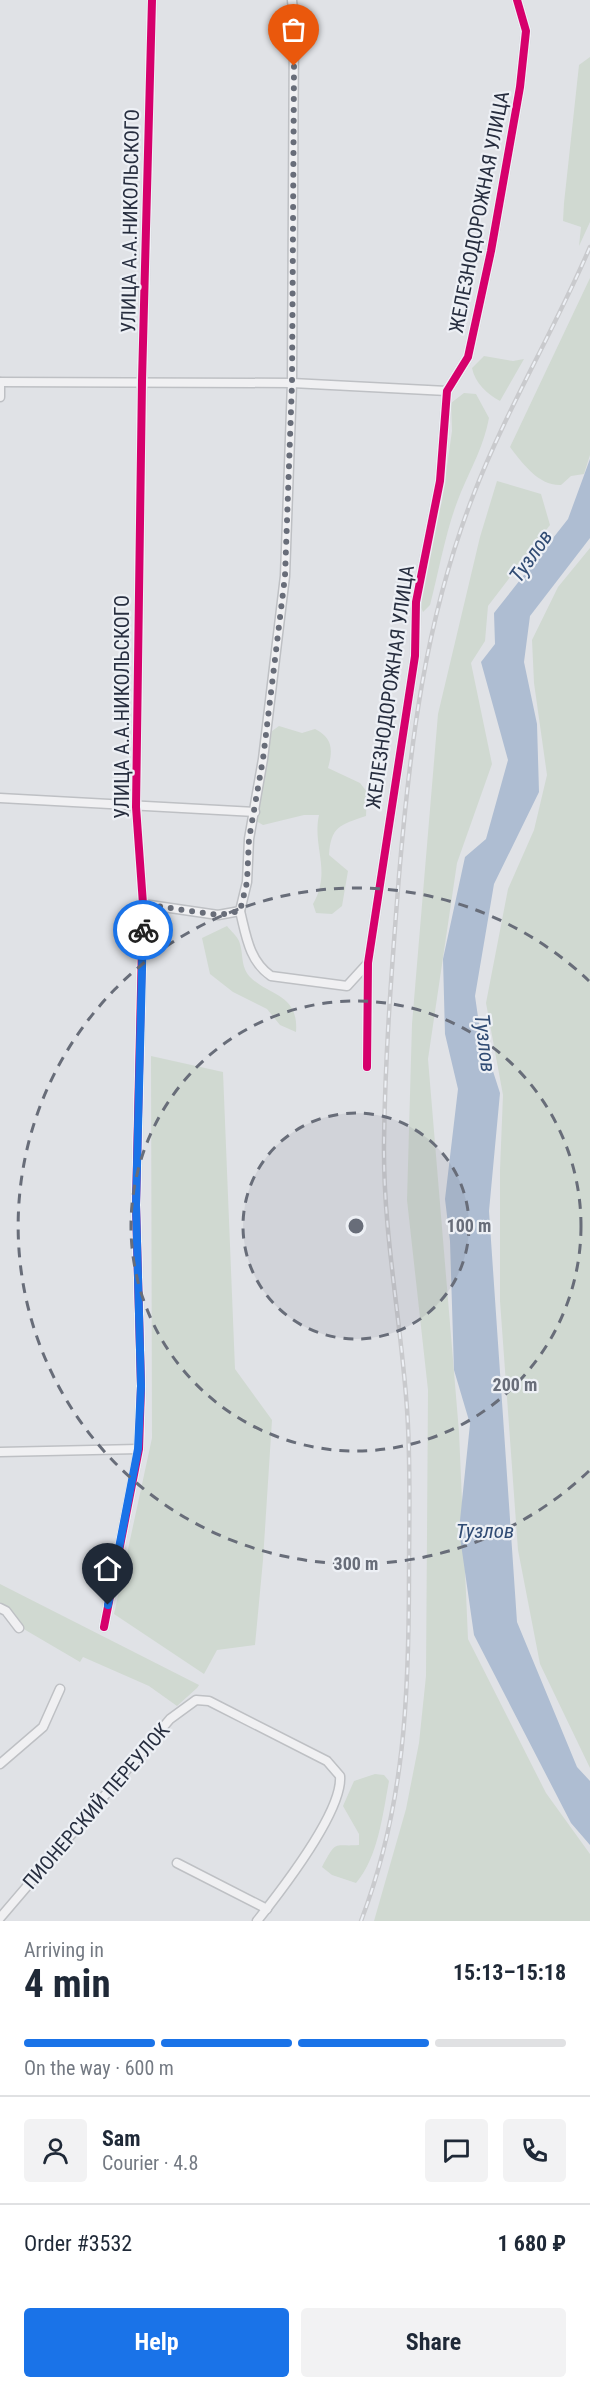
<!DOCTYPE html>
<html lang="en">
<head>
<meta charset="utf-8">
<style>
  :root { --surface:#fff; --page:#f2f2f3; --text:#1f2937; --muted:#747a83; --line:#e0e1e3; --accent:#1a73e8 }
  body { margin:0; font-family:"Roboto Condensed",sans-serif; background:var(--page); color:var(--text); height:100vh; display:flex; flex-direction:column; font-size:22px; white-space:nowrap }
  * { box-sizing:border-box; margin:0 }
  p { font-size:20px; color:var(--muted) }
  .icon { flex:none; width:33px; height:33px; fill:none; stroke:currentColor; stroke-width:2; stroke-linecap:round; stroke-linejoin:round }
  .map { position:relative; height:1921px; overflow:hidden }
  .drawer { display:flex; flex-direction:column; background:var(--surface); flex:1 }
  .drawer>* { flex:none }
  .pin { position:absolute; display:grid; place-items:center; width:51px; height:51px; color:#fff; margin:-62px -26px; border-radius:50% 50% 50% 0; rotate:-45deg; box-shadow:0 0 6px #0007 }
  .pin .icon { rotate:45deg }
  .courier { position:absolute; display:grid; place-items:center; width:60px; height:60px; margin:-30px; border:4px solid #1a73e8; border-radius:50%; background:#fff; color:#222; box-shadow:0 2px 8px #0007 }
  .headline em { font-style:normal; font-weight:700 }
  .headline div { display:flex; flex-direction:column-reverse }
  .headline { display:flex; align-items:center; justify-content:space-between; height:102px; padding:0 24px }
  h1 { font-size:39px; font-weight:700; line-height:45px }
  .bar { display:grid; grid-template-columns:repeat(4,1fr); gap:9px 6px; align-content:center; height:72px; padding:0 24px }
  .bar i { height:8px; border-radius:4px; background:var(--line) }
  .bar .selected { background:var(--accent) }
  .bar p { grid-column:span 4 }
  .line { display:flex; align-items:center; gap:15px; padding:0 24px; border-top:2px solid var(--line) }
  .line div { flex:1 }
  .round { display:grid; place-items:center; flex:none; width:63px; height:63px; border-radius:6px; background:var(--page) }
  .cta { display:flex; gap:12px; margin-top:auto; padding:12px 24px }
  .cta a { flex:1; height:69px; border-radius:6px; background:var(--accent); color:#fff; font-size:24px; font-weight:700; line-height:69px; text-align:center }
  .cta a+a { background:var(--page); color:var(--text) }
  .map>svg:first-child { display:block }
  .green { fill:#d0d9d1 }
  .water { fill:#aebdd2 }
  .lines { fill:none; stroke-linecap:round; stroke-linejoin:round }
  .minor-casing { stroke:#bec0c4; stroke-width:11 }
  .minor { stroke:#f0f0f2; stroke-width:8 }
  .rail-casing { stroke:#c9cacd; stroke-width:4.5 }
  .rail { stroke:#edf0f5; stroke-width:2; stroke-dasharray:7; stroke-linecap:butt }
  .cycleway-casing { stroke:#edf0f5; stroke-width:11 }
  .cycleway { stroke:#d6006c; stroke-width:8 }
  .done { stroke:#686d79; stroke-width:6; stroke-dasharray:0 10.8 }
  .route { stroke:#1a73e8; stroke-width:8 }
  .ring { fill:none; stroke:#686d79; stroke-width:3; stroke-dasharray:10 8 }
  .labels { text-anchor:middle; stroke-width:4.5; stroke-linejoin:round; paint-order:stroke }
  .street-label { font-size:20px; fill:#272e3f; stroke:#edf0f5 }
  .water-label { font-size:21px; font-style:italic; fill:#304b73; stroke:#edf0f5 }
  .centre { fill:#686d79; stroke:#edf0f5; stroke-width:3 }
  .ring-label { font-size:18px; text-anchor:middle; font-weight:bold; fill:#686d79; stroke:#edf0f5; stroke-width:4.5; stroke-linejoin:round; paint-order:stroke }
</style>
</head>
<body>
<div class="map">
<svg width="590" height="1921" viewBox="0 0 590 1921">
  <rect width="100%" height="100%" fill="#e0e2e6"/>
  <g class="green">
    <path d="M590,57V222L579,246L581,227L563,221L564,203L579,65Z"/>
    <path d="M590,278V455L584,474L571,476L561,485C539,486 523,464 510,447Z"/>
    <path d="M484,356L513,361L524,359L500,401C487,394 475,383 472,368Z"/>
    <path d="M464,393L476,394L489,418C484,445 472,466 461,492C446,528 440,567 430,605L423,612L420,605L425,567L442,501L452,431L451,403Z"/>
    <path d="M497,481L541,494L550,525L488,606L485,641L471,663L492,764L457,863L428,1059L459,1432L468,1639L546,1793L590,1854V1921H374L406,1809L419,1743L426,1676L428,1390L407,1200L412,1024L438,714L480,537Z"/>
    <path d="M590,548V1768L540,1664L518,1550L500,1301V1170L503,1095L486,1003L508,889L534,830L547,775L534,683L532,640L558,587Z"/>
    <path d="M279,726L302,733L315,729C333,738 333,750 328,768L360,783L367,792L366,816C340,825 331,826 329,855L348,871L342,906L332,914L316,913L313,904C332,871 312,847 319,815H304L263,825L256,821L272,731Z"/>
    <path d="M227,926C231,931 237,936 239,941C244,954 240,966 250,977C269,996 299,994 296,1032L280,1025L267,1009L233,992L210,974L202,938Z"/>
    <path d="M151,1056L223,1072L235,1369L272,1420L263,1560L255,1645L217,1650L204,1674L114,1614L152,1438Z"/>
    <path d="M0,1584L199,1685L197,1688L177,1706L149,1686L83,1657L80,1662L22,1628L0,1604Z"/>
    <path d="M375,1774L384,1775L389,1781C383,1813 378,1858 356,1883L332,1875L322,1867C337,1839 333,1847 359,1845V1834L343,1806L354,1781Z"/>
  </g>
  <path class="water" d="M590,459V538L530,616L524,662L537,724L539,792L494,884L475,996L480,1031L500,1093L489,1211L517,1622L577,1767L590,1781V1845L571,1823L474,1635L459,1530L470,1424L454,1370L450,1241L445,1199L458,1089L445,1034L443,959L465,857L486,839L508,760L481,662L495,644L494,613L568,519Z"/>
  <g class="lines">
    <defs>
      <g id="minor">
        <path d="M0,382L292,383L447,391"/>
        <path d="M0,397V382"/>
        <path d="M0,798L255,812"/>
        <path d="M143,904L218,915L240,911L247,882L249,839L263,759L285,576L292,383L294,21L292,0"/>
        <path d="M240,911C246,935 249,961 271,976L347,986L368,963"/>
        <path d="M367,1067L368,963L415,656L416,602L440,481L447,391L468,357L491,251L520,87L526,31L517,0"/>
        <path d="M0,1452L139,1449"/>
        <path d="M0,1608L6,1611L19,1628"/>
        <path d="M104,1627L139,1449L141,1386L136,1205L143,904L136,807L142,381L152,0"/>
        <path d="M0,1764L43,1727L60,1689"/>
        <path d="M177,1863L267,1909"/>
        <path d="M0,1918L170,1719L196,1700L209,1701L327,1761L340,1776C343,1811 280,1892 257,1921"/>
      </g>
    </defs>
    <use href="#minor" class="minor-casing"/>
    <use href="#minor" class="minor"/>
    <defs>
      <path id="rail" d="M361,1921C405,1806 409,1695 409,1573C409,1519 411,1464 407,1409C401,1320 383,1233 384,1143C385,1054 392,965 399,876C410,745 425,620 473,496C506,410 554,331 590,247"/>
    </defs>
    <use href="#rail" class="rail-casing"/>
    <use href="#rail" class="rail"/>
    <defs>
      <g id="cycleway">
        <path d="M367,1067L368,963L415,656L416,602L440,481L447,391L468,357L491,251L520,87L526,31L517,0"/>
        <path d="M104,1627L139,1449L141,1386L136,1205L143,904L136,807L142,381L152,0"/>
      </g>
    </defs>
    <use href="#cycleway" class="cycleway-casing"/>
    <use href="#cycleway" class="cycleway"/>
  </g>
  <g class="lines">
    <path class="done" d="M143,930V904L218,915L240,911L247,882L249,839L263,759L285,576L292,383L294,66"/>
    <path class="route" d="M108,1605L138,1449L141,1386L136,1205L143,930"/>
  </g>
  <circle cx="356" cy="1226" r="113" fill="#686d79" fill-opacity=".12"/>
  <g class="ring">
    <circle cx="356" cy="1226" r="113"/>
    <circle cx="356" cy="1226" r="225"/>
    <path d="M589 1471A338 338 0 1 1 589 981"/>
  </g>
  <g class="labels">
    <g class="street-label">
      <text transform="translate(479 212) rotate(-79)" y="7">ЖЕЛЕЗНОДОРОЖНАЯ УЛИЦА</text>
      <text transform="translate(130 221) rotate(-89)" y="7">УЛИЦА А.А.НИКОЛЬСКОГО</text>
      <text transform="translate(390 687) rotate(-82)" y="7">ЖЕЛЕЗНОДОРОЖНАЯ УЛИЦА</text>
      <text transform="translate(122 707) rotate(-90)" y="7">УЛИЦА А.А.НИКОЛЬСКОГО</text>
      <text transform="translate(96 1806) rotate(-49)" y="7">ПИОНЕРСКИЙ ПЕРЕУЛОК</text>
    </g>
    <g class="water-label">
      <text transform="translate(531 556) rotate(-55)" y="7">Тузлов</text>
      <text transform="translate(485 1043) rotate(83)" y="7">Тузлов</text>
      <text x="485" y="1538">Тузлов</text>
    </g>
  </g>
  <circle cx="356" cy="1226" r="9" class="centre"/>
  <g class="ring-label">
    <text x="469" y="1232">100 m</text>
    <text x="515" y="1391">200 m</text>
    <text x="356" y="1570">300 m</text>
  </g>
</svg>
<div class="pin" style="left:294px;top:66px;background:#ea580c"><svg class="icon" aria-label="bag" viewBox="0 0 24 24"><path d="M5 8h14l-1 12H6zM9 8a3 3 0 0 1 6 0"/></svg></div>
<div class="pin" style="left:108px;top:1605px;background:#1f2937"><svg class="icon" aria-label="home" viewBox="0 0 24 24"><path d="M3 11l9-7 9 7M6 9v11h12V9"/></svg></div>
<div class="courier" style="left:143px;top:930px"><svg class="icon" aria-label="bike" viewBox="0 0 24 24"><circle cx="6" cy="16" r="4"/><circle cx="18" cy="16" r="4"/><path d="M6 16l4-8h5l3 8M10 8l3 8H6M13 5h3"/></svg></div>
</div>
<section class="drawer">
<div class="headline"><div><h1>4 min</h1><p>Arriving in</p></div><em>15:13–15:18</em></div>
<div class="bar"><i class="selected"></i><i class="selected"></i><i class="selected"></i><i></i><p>On the way · 600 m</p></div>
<div class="line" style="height:108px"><a class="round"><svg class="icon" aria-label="person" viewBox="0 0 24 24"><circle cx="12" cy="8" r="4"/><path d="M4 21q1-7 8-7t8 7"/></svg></a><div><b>Sam</b><p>Courier · 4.8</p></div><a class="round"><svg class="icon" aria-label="chat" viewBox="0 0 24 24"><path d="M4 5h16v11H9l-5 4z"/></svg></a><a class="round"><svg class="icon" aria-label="phone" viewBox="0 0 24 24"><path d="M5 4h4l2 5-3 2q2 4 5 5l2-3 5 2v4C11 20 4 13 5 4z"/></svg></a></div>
<div class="line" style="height:78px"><div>Order #3532</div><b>1 680 ₽</b></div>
<div class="cta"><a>Help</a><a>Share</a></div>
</section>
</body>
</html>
